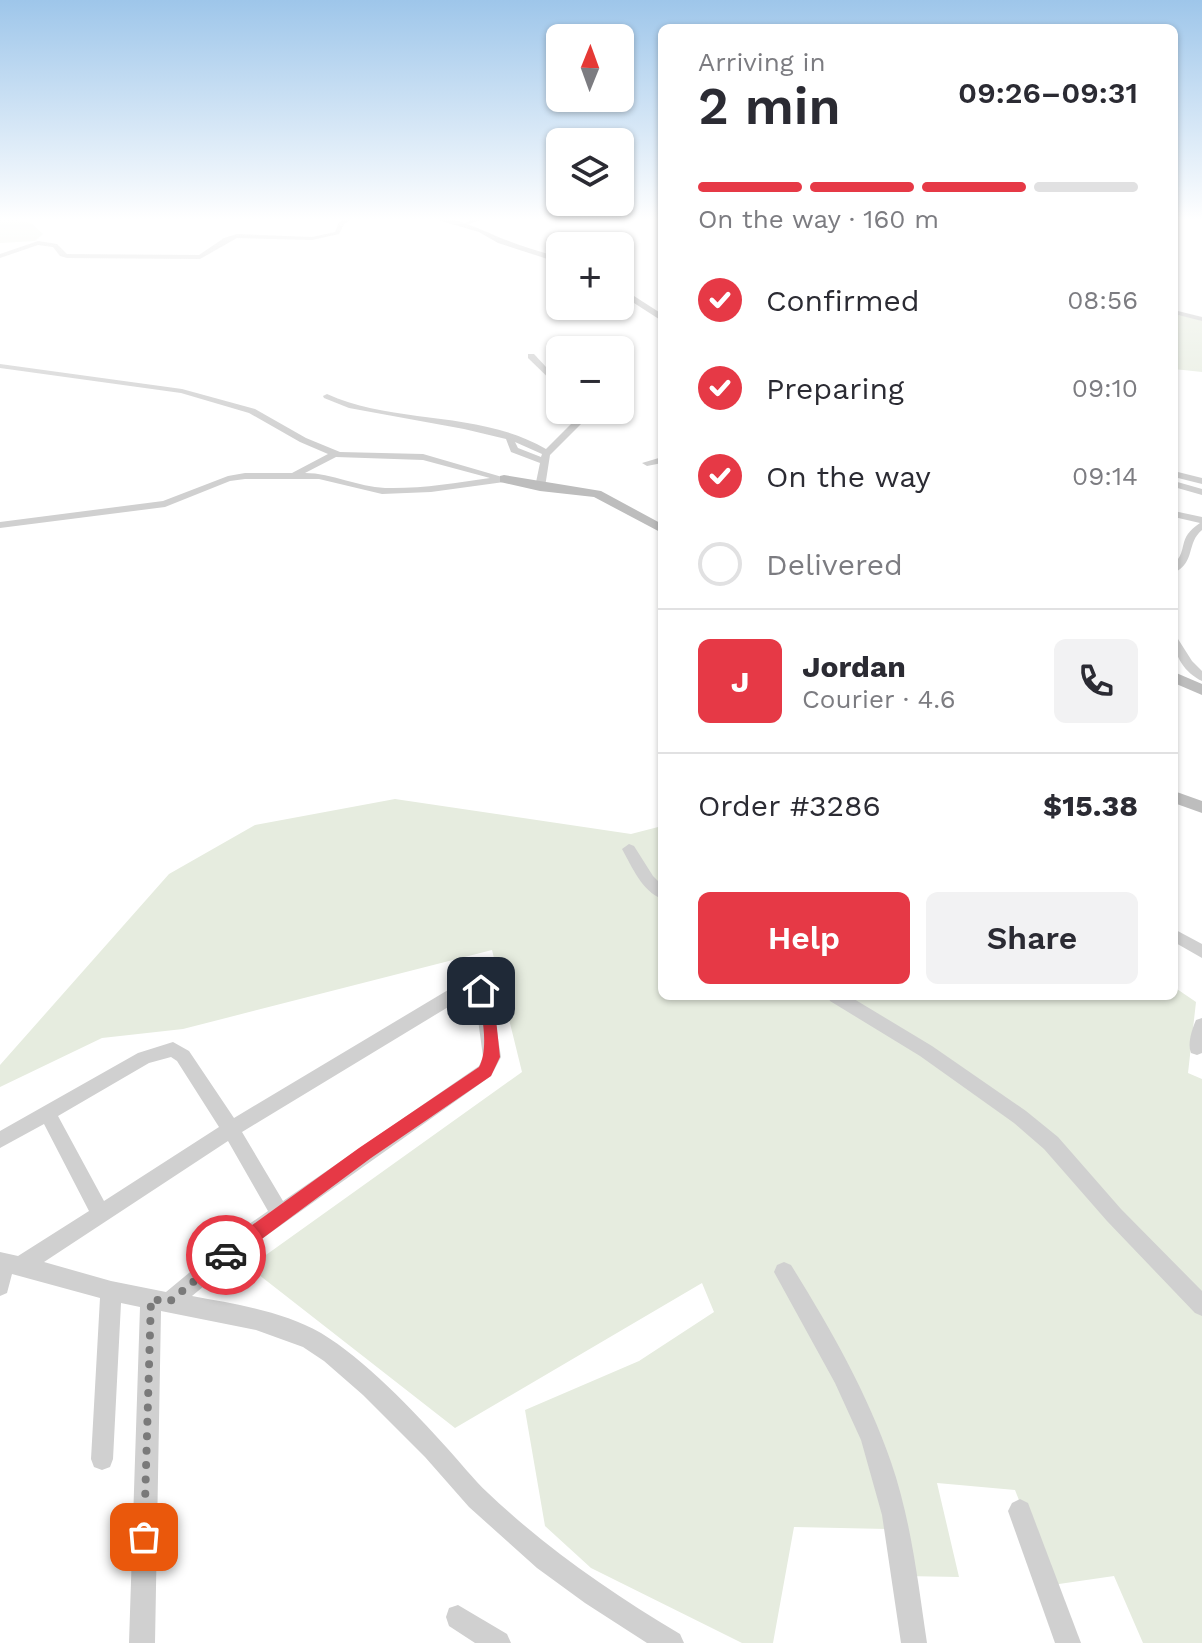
<!DOCTYPE html>
<html lang="en">
<head>
<meta charset="utf-8">
<style>
  :root { --surface:#fff; --page:#f2f2f3; --text:#2b2b33; --muted:#7c7c81; --line:#e1e1e2; --accent:#e63946 }
  body { margin:0; font-family:"Work Sans",sans-serif; background:var(--page); color:var(--text); height:100vh; display:flex; flex-direction:column; font-size:30px; white-space:nowrap }
  * { box-sizing:border-box; margin:0 }
  p { font-size:26px; color:var(--muted) }
  .icon { flex:none; width:44px; height:44px; fill:none; stroke:currentColor; stroke-width:2; stroke-linecap:round; stroke-linejoin:round }
  .map { position:relative; flex:1; overflow:hidden }
  .panel { position:absolute; left:658px; top:24px; width:520px; height:976px; display:flex; flex-direction:column; background:var(--surface); border-radius:12px; box-shadow:0 2px 6px #0004 }
  .panel>* { flex:none }
  .needle { width:52px; rotate:1deg }
  .tools { position:absolute; left:546px; top:24px; display:grid; gap:16px }
  .tools a { display:grid; place-items:center; width:88px; height:88px; border-radius:12px; background:var(--surface); box-shadow:0 2px 6px #0004; font-size:40px }
  .pin { position:absolute; display:grid; place-items:center; width:68px; height:68px; color:#fff; margin:-34px; border-radius:16px; box-shadow:0 4px 12px #0006 }
  .courier { position:absolute; display:grid; place-items:center; width:80px; height:80px; margin:-40px; border:6px solid #e63946; border-radius:50%; background:#fff; color:#222; box-shadow:0 2px 10px #0007 }
  .head em { font-style:normal; font-weight:600 }
  .head div { display:flex; flex-direction:column-reverse }
  .head { display:flex; align-items:center; justify-content:space-between; height:136px; padding:0 40px }
  h1 { font-size:52px; font-weight:600; line-height:60px }
  .bar { display:grid; grid-template-columns:repeat(4,1fr); gap:12px 8px; align-content:center; height:96px; padding:0 40px }
  .bar i { height:10px; border-radius:6px; background:var(--line) }
  .bar .on { background:var(--accent) }
  .bar p { grid-column:span 4 }
  .line { display:flex; align-items:center; gap:20px; padding:0 40px; border-top:2px solid var(--line) }
  .line div { flex:1 }
  .round { display:grid; place-items:center; flex:none; width:84px; height:84px; border-radius:12px; background:var(--page) }
  ol { padding:0 40px; list-style:none }
  li { display:flex; align-items:center; gap:24px; height:88px }
  li p { margin-inline-start:auto }
  li .icon { padding:8px; border-radius:50%; background:var(--accent); color:#fff; stroke-width:4 }
  li:last-child { color:var(--muted) }
  li i { width:44px; height:44px; border:4px solid var(--line); border-radius:50% }
  .button { display:flex; gap:16px; margin-top:auto; padding:16px 40px }
  .button a { flex:1; height:92px; border-radius:12px; background:var(--accent); color:#fff; font-size:32px; font-weight:600; line-height:92px; text-align:center }
  .button a+a { background:var(--page); color:var(--text) }
  .map>svg:first-child { display:block }
  .green { fill:#e6ecdf }
  .lines { fill:none; stroke-linecap:round; stroke-linejoin:round }
  .street { fill:#d0d0d0; fill-rule:evenodd }
  .secondary { fill:#bdbdbd; fill-rule:evenodd }
  .route { fill:#e63946 }
  .done { stroke:#7a7a7a; stroke-width:8; stroke-dasharray:0 14.4 }
</style>
</head>
<body>
<div class="map">
<svg width="1202" height="1643" viewBox="0 0 1202 1643">
  <rect width="100%" height="100%" fill="#fff"/>
  <g class="green">
    <path d="M0,217L31,223L43,234L35,241L0,243Z"/>
    <path d="M1174,314L1202,320V372L1174,369Z"/>
    <path d="M395,799L631,834L662,826V996H1174V987L1196,1002L1188,1073L1202,1079V1643H1143L1114,1576L1052,1585L1015,1490L937,1483L959,1577L904,1576L887,1529L794,1527L773,1643H742L591,1568L545,1526L525,1410L639,1361L714,1312L702,1283L455,1428L249,1267L522,1072L492,950L183,1029L102,1038L0,1087V1065L169,874L255,825Z"/>
  </g>
  <g class="lines">
    <g class="street">
      <path d="M347,217H354L344,224L339,234L312,240L237,238L200,259L67,258L60,256L53,247L38,245L0,258V254L38,241L57,244L67,254L199,255L224,238L237,234L312,237L335,232L339,222Z"/>
      <path d="M480,217H488L464,226L459,225Z"/>
      <path d="M1174,310L1202,317V321L1174,314Z"/>
      <path d="M528,354H534L560,382V389L528,358Z"/>
      <path d="M0,364L182,389L255,409L306,438L340,452L423,454L509,479L504,482L431,492L382,494L319,479H245L230,481L165,507L0,528V522L163,501L228,476L245,473H292L328,454L300,442L249,413L181,393L0,368ZM336,457L423,460L490,478C455,483 420,489 385,488C358,487 332,473 305,473Z"/>
      <path d="M327,394C395,425 480,410 546,449L577,418L581,410H589L584,421L550,455L545,487L540,490L535,487L540,463L511,452L506,439L464,429L349,408L324,398L323,396ZM515,442L542,454L541,457L518,448Z"/>
      <path d="M662,457V463L647,466L642,463Z"/>
      <path d="M1174,471L1202,478V484L1174,477Z"/>
      <path d="M1174,481L1202,489V495L1174,487Z"/>
      <path d="M1174,511L1202,517V530C1186,543 1196,562 1174,573V564C1189,549 1176,539 1200,523L1174,517Z"/>
      <path d="M1174,638L1178,639L1192,661L1202,671V681C1185,673 1174,656 1174,638Z"/>
      <path d="M629,844L634,846L653,876L662,885V899C642,891 632,867 622,849Z"/>
      <path d="M1174,929L1202,944V958L1174,942Z"/>
      <path d="M467,982L489,988L491,993L501,1057L491,1076L256,1243L192,1296C235,1304 282,1311 321,1333C364,1359 413,1410 447,1448C461,1463 473,1479 488,1493C546,1548 611,1593 680,1634L684,1643H647L585,1603L537,1568L469,1507L425,1457L363,1395L324,1361L303,1347L256,1330L161,1311L155,1643H129L140,1307L121,1303L113,1459L110,1467L102,1470L94,1467L91,1459L100,1298L12,1274L7,1293L0,1296V1252L18,1256L89,1211L44,1124L0,1148V1131L138,1053L173,1042L189,1051L234,1118L453,987ZM468,995L475,997L483,1057L479,1066L283,1201L242,1132ZM171,1057L177,1061L219,1127L104,1201L58,1116L149,1063ZM228,1141L268,1211L242,1229L166,1292L111,1281L44,1262Z"/>
      <path d="M828,996H849L932,1046L1026,1111L1058,1137L1121,1209L1202,1291V1316L1195,1313L1107,1221L1044,1149L1014,1123L920,1056L830,1001Z"/>
      <path d="M1202,1018V1053L1197,1055L1191,1053C1187,1044 1192,1029 1196,1020Z"/>
      <path d="M784,1262L791,1265C830,1328 867,1392 891,1462C911,1520 918,1582 927,1643H901L882,1515L861,1440L835,1383L774,1272L777,1265Z"/>
      <path d="M1020,1499L1028,1503L1081,1643H1055L1008,1511L1012,1503Z"/>
      <path d="M458,1605L507,1634L511,1643H475L449,1626L446,1617L449,1608Z"/>
    </g>
    <g class="secondary">
      <path d="M428,217C458,216 480,230 506,240C524,247 542,252 560,258V263L498,243L479,232Z"/>
      <path d="M620,287L662,314V321L620,294Z"/>
      <path d="M504,475L601,491L662,524V533L594,497L540,491L500,482V476Z"/>
      <path d="M1174,672L1202,684V695L1174,683Z"/>
      <path d="M1174,791L1202,801V813L1174,803Z"/>
    </g>
  </g>
  <linearGradient id="sky" x2="0" y2="1"><stop stop-color="#9ec6ea"/><stop offset="0.49" stop-color="#fff"/><stop offset="1" stop-color="#fff" stop-opacity="0"/></linearGradient>
  <rect width="1202" height="447" fill="url(#sky)"/>
  <path class="route" d="M481,985L487,987L494,1000L500,1057L491,1076L371,1158L232,1261L226,1264L219,1261L216,1255L219,1249L359,1148L479,1067C489,1049 483,1009 474,991Z"/>
  <g class="lines">
    <path class="done" d="M144,1537L151,1299L169,1302L226,1255"/>
  </g>
</svg>
<div class="tools">
<a><svg class="needle" viewBox="-14 -14 28 28"><path d="M0-13l5 13h-10z" fill="#e53935"/><path d="M0 13l5-13h-10z" fill="#7c7c81"/></svg></a>
<a><svg class="icon" aria-label="layers" viewBox="0 0 24 24"><path d="M12 4l9 5-9 5-9-5zM3 14l9 5 9-5"/></svg></a>
<a>+</a>
<a>−</a>
</div>
<div class="pin" style="left:144px;top:1537px;background:#ea580c"><svg class="icon" aria-label="bag" viewBox="0 0 24 24"><path d="M5 8h14l-1 12H6zM9 8a3 3 0 0 1 6 0"/></svg></div>
<div class="pin" style="left:481px;top:991px;background:#1f2937"><svg class="icon" aria-label="home" viewBox="0 0 24 24"><path d="M3 11l9-7 9 7M6 9v11h12V9"/></svg></div>
<div class="courier" style="left:226px;top:1255px"><svg class="icon" aria-label="car" viewBox="0 0 24 24"><path d="M5 17H2v-5l4-1 3-4h7l3 4 3 1v5h-3M9 17h6M6 11h13"/><circle cx="7" cy="17" r="2"/><circle cx="17" cy="17" r="2"/></svg></div>
<section class="panel">
<div class="head"><div><h1>2 min</h1><p>Arriving in</p></div><em>09:26–09:31</em></div>
<div class="bar"><i class="on"></i><i class="on"></i><i class="on"></i><i></i><p>On the way · 160 m</p></div>
<ol>
<li><svg class="icon" aria-label="check" viewBox="0 0 24 24"><path d="M5 12l5 5 9-10"/></svg>Confirmed<p>08:56</p></li>
<li><svg class="icon" aria-label="check" viewBox="0 0 24 24"><path d="M5 12l5 5 9-10"/></svg>Preparing<p>09:10</p></li>
<li><svg class="icon" aria-label="check" viewBox="0 0 24 24"><path d="M5 12l5 5 9-10"/></svg>On the way<p>09:14</p></li>
<li><i></i>Delivered</li>
</ol>
<div class="line" style="height:144px"><b class="round" style="background:var(--accent);color:#fff">J</b><div><b>Jordan</b><p>Courier · 4.6</p></div><a class="round"><svg class="icon" aria-label="phone" viewBox="0 0 24 24"><path d="M5 4h4l2 5-3 2q2 4 5 5l2-3 5 2v4C11 20 4 13 5 4z"/></svg></a></div>
<div class="line" style="height:104px"><div>Order #3286</div><b>$15.38</b></div>
<div class="button"><a>Help</a><a>Share</a></div>
</section>
</div>
</body>
</html>
